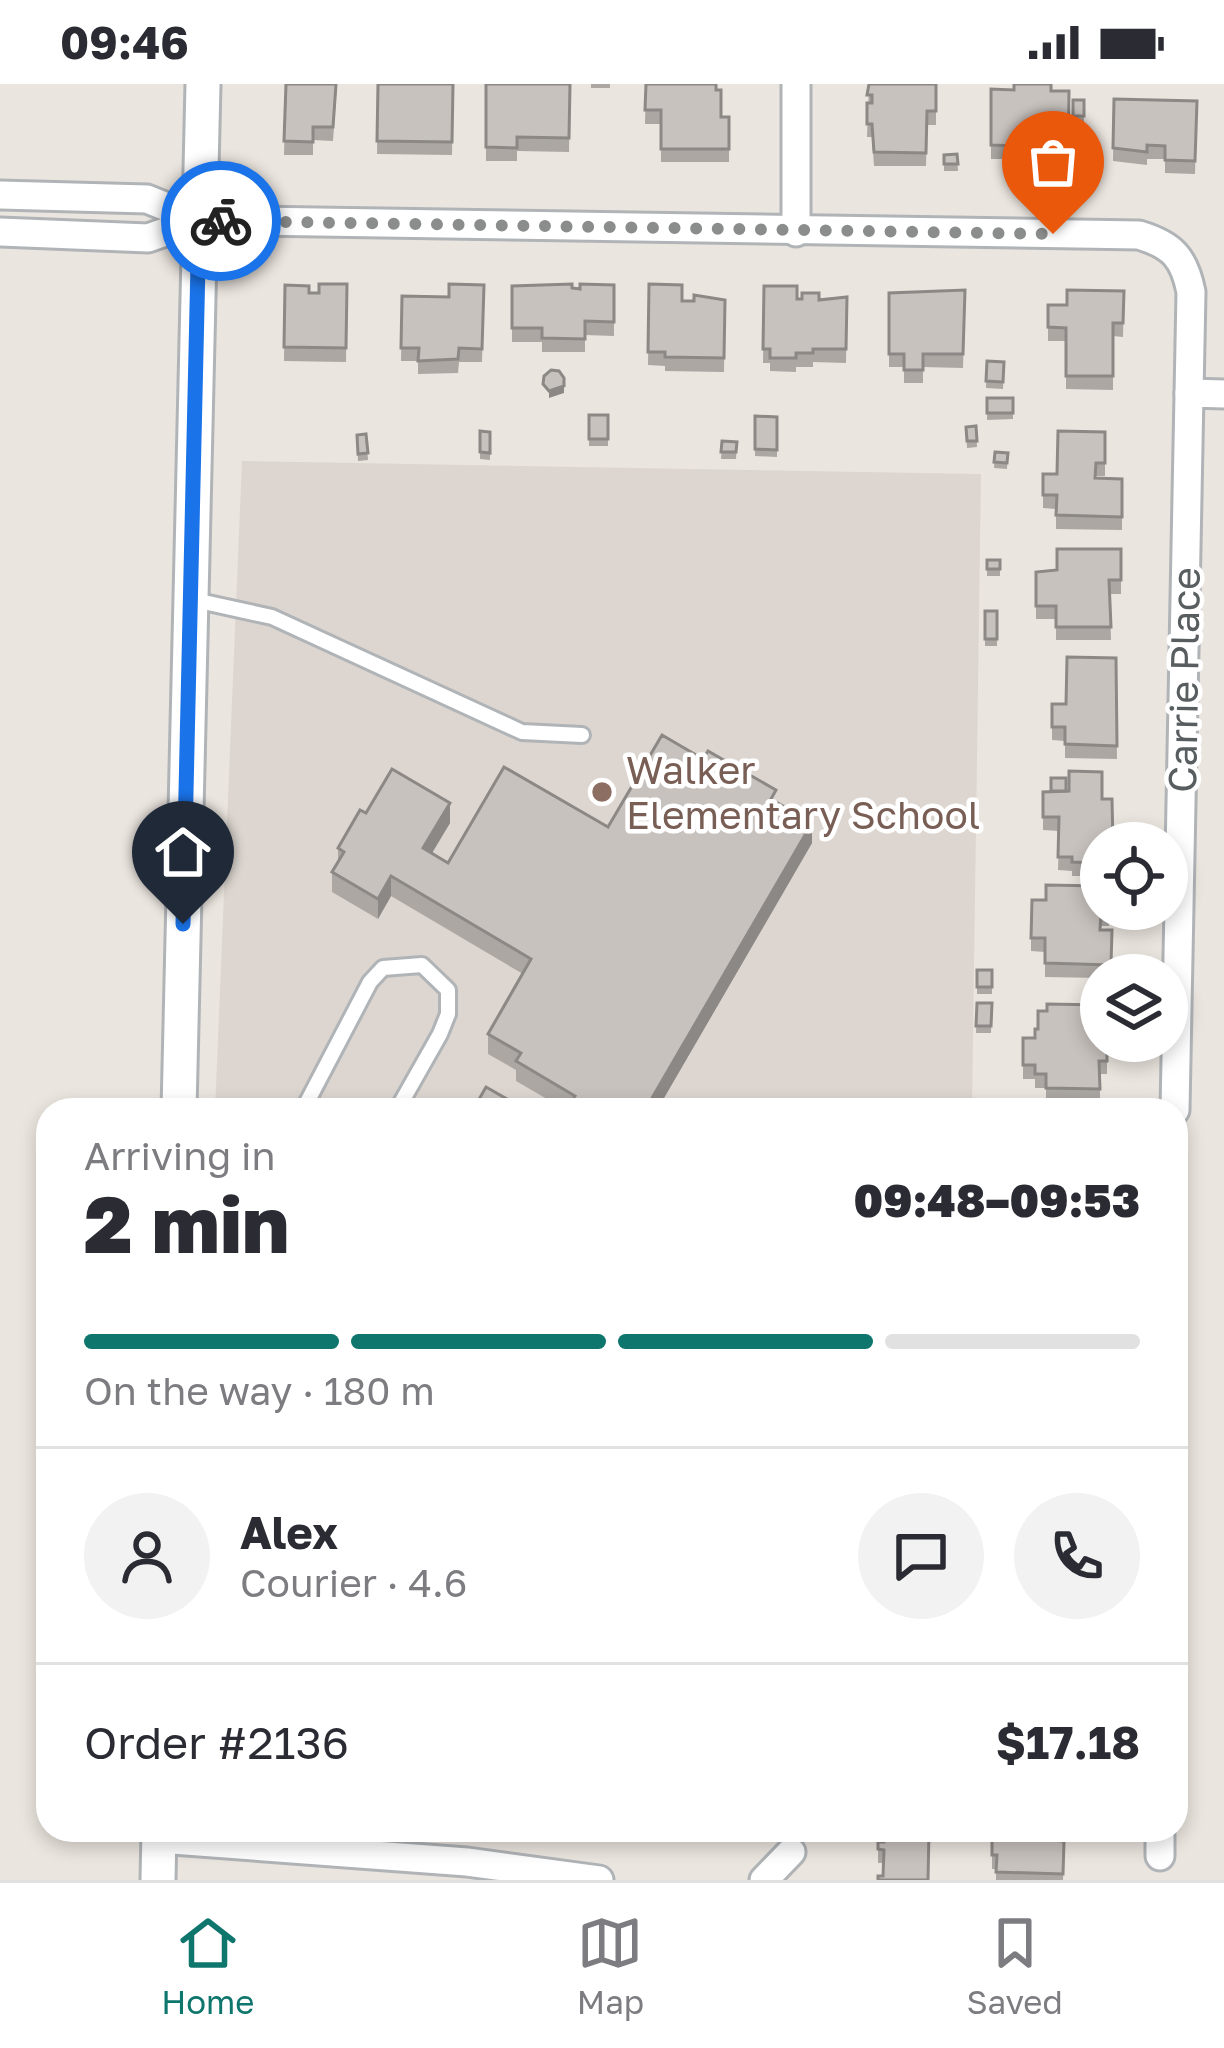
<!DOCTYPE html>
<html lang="en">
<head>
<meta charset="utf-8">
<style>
  :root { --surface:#fff; --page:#f2f2f3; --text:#2b2b33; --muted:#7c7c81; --line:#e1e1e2; --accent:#0f766e }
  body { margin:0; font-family:"Golos Text",sans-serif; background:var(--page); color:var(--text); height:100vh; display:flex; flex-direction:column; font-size:45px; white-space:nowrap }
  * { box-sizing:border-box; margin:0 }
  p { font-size:39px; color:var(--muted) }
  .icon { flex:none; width:66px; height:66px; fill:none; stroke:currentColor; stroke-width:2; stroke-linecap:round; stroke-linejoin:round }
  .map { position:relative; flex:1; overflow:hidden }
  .panel { position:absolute; left:36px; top:1014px; width:1152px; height:744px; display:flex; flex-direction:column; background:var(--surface); border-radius:36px; box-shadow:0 6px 18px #0003 }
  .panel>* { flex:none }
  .buttons { position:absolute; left:1080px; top:738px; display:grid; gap:24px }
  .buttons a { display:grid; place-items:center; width:108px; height:108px; border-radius:50%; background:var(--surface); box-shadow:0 6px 18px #0003; font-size:60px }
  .pin { position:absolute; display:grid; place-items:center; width:102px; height:102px; color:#fff; margin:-123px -51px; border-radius:50% 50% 50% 0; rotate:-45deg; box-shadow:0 0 12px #0007 }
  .pin .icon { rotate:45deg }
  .courier { position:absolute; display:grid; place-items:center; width:120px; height:120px; margin:-60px; border:9px solid #1a73e8; border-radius:50%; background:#fff; color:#222; box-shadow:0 3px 15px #0007 }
  .overview em { font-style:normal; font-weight:800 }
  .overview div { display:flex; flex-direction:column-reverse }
  .overview { display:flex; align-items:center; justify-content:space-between; height:204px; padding:0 48px }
  h1 { font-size:78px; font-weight:800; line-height:90px }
  .bar { display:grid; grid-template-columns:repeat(4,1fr); gap:18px 12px; align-content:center; height:144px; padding:0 48px }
  .bar i { height:15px; border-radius:9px; background:var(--line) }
  .bar .selected { background:var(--accent) }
  .bar p { grid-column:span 4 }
  .line { display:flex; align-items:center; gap:30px; padding:0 48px; border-top:3px solid var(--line) }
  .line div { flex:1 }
  .round { display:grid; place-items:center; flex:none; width:126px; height:126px; border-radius:63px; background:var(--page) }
  .status { display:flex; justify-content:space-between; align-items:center; height:84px; padding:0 60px; background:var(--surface); direction:ltr }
  .status svg { height:33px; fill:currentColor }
  .menu { display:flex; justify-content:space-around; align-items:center; height:168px; border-top:3px solid var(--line); background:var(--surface); font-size:33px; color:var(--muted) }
  .menu a { display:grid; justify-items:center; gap:6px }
  .menu .selected { color:var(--accent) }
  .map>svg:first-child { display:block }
  .education { fill:#ddd6d0 }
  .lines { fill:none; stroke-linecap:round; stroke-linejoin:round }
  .service-casing { stroke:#b0b4b7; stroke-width:20 }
  .minor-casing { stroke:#b0b4b7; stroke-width:33 }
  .tertiary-casing { stroke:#b0b4b7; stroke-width:39 }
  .service { stroke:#fff; stroke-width:14 }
  .minor { stroke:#fff; stroke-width:27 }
  .tertiary { stroke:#fff; stroke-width:33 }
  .wall { fill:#aca7a3 }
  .shaded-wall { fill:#8c8885 }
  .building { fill:#c8c2be; stroke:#8c8885; stroke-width:3 }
  .done { stroke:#8b8d8c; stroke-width:12; stroke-dasharray:0 21.6 }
  .route { stroke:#1a73e8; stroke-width:15 }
  .education-dot { fill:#8d6e63; stroke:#fff; stroke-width:4.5 }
  .labels { text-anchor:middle; stroke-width:9; stroke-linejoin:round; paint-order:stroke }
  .street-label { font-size:39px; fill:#585e60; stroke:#fff }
  .education-label { font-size:39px; fill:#785e54; stroke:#fff; text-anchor:start }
</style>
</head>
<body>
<div class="status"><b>09:46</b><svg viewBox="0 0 49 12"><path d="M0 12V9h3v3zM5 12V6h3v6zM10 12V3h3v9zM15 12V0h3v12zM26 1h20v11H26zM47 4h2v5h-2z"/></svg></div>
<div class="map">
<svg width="1224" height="1796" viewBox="0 0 1224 1796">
  <rect width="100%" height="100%" fill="#ebe5df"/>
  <path class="education" d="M242,377L981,390L972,1026H215Z"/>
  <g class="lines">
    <defs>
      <g id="service">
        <path d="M190,515L272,533L522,648L582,651"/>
        <path d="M303,1026L370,898L383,884L422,881L448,906V930L440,950L397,1026"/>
      </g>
      <g id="minor">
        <path d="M796,0V148"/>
        <path d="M0,111L147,115L199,136"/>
        <path d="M0,148L148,154L199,136L1139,151C1172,161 1184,173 1191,208L1175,1026"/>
        <path d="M1189,309L1224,310"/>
        <path d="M159,1755L467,1778L599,1796"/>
        <path d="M1160,1772V1746"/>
        <path d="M764,1796L791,1768"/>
      </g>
      <g id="tertiary">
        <path d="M179,1026L203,0"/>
        <path d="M158,1796L159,1746"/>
      </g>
    </defs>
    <use href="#service" class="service-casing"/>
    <use href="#minor" class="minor-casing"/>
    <use href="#tertiary" class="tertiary-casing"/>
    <use href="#service" class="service"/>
    <use href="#minor" class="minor"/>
    <use href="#tertiary" class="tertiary"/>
  </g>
  <g class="wall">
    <path d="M286,0H337L333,57L313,56V71H284Z"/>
    <path d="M378,0H453L452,71L377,70Z"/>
    <path d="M486,0H570L569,68L517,67V77H486Z"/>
    <rect x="591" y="0" width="19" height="4"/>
    <path d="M646,0L716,6L721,33H729V78H661V40H645Z"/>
    <path d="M869,0H936V41H927L926,82H874L872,53H867Z"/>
    <path d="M991,5L1069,7L1068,87L1033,86V66L1018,65V75H991Z"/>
    <path d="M1114,15L1197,17L1195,90L1165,89V75H1147V81L1113,77Z"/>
    <rect x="1073" y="16" width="11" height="23"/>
    <path d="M957,70L958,87H944V71Z"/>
    <path d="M347,200L346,278L284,277L285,201L309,209H319Z"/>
    <path d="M649,200L682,217L725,216L724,288L665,287V282L648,281Z"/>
    <path d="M484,201L482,278H459L458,289L418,290V277H401L402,212L449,213Z"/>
    <path d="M614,201V252L585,251V268H542V258H512V202L572,204Z"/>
    <path d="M764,202L797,215L847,213L846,279L813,278V283H796V288L770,287V279H763Z"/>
    <path d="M965,206L963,284L923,283V299H904V283H889V209Z"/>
    <path d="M1124,207L1123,253L1113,252V306L1066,305V257H1048V243L1067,221Z"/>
    <path d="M987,277L1004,278L1003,305L986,304Z"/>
    <path d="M987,314H1013V335L987,336Z"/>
    <rect x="589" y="331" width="19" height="31"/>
    <path d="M755,332L777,333V373L755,372Z"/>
    <path d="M976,342L977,363L967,364L966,343Z"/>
    <path d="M480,347L490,348V376L480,375Z"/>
    <path d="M1105,348V392H1096V394L1122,395V446L1056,445V425L1043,424V390H1057Z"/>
    <path d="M366,350L368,376L358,377L357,351Z"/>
    <path d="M722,357L737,358L736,375H721Z"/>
    <path d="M995,368L1008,369L1007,385L994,384Z"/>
    <path d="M1121,465V510H1110L1111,556H1056V535H1036V488L1057,486Z"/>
    <rect x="987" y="476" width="13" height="16"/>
    <rect x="985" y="527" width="12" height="35"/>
    <path d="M1116,574L1117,675L1065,674V657L1052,656V620H1066Z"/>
    <path d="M1066,707L1101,759V787H1095V792H1072V787L1058,786L1059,747L1043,746V708Z"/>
    <path d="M776,718L812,759L657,1026H566L516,997V986L488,970V950L523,890L391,812L378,835L332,808V788L338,778V764L366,729L450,739L432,769L448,779L608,743Z"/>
    <path d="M1100,814L1110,827L1109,842H1101V846H1112L1111,891H1101V894L1045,893V868L1031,867V854Z"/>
    <rect x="977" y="886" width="15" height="24"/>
    <path d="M977,919H992L991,949H976Z"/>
    <path d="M1023,954L1111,957V967H1107V990H1100V1018L1046,1017V1004H1035V995H1023Z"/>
    <path d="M992,1746H1055V1757H1064L1063,1796H996V1785H992Z"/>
    <path d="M929,1747L883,1792L884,1779H878V1765L884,1758Z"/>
  </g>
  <g class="shaded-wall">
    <path d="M564,302V309L549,314V307Z"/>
    <path d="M450,719V739L423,784V764Z"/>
    <path d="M812,739V759L657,1026H645Z"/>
    <path d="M391,792V812L378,835V815Z"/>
  </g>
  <g class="building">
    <path d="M286,0H336L333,43H313V58L284,57Z"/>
    <path d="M378,0H453L452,58L377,57Z"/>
    <path d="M486,0H570L569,54L517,53V64L486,63Z"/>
    <path d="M646,0H716V6H721V33H729V65H661V26H645Z"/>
    <path d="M869,0H936V27H927L926,69L874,68L872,40H867V19H872V11H867Z"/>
    <path d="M1014,0H1051V7H1069L1068,74L1033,73L1034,52H1018V62L991,61V5L1014,6Z"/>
    <path d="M1114,15L1197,17L1195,77L1165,76V62L1147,61V68L1113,64Z"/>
    <rect x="1073" y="16" width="11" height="16"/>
    <path d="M957,70L958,80H944V71Z"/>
    <path d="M319,200H347L346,264L284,263L285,201L309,202V209H319Z"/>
    <path d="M449,200L484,201L482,265L459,264L458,275L418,277L419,264H401L402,212L449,213Z"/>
    <path d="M572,200V204L580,205V200L614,201V238L585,237V255L542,254V244H512V202Z"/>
    <path d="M649,200L682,201V217H694V211L725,216L724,274L665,273V268H648Z"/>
    <path d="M764,202H797V215H802V209H819V216L847,213L846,265H813V269H796V274H770V265H763Z"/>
    <path d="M965,206L963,270H923V286H904V270H889V209Z"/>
    <path d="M1067,206L1124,207L1123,239H1113V292H1066V244L1048,243V221H1067Z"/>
    <path d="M987,277L1004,278L1003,298L986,297Z"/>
    <path d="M551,286L559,287L564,294V302L549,307L543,300L544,292Z"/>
    <rect x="987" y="314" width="26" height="15"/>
    <rect x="589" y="331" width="19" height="24"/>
    <path d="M755,332L777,333V366L755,365Z"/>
    <path d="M976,342L977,357H967L966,343Z"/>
    <path d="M480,347L490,348V369L480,368Z"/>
    <path d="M1058,347L1105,348V379H1096L1095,394L1122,395V433L1056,431L1057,411H1043V390H1057Z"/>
    <path d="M366,350L368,369L358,370L357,351Z"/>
    <path d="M722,357L737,358L736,368H721Z"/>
    <path d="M995,368L1008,369L1007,379L994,378Z"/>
    <path d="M1057,465H1121V496H1109L1111,543H1056V522H1036V488L1057,486Z"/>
    <rect x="987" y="476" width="13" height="9"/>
    <rect x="985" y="527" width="12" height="28"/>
    <path d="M1067,573L1116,574L1117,662L1065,660V643H1052V620H1066Z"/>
    <path d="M662,651L703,675L708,667L776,706L771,715L812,739L645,1026H618L607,1019L603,1026H598L585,1018L581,1026H567L575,1012L516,977L521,969L488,950L531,875L391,792L378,815L332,788L344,768L338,764L360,726L366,729L392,685L450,719L423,764L448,779L504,683L608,743Z"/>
    <path d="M1069,687L1102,688V715H1112L1113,759H1101V774H1095V779L1072,778V773H1058L1059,733H1043V708L1069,707Z"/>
    <rect x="1051" y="694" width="15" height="13"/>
    <path d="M1046,801L1100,802L1101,825H1110L1109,829H1101L1100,846H1112L1111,881L1045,879V854H1031L1032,816H1046Z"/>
    <rect x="977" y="886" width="15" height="17"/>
    <path d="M977,919H992L991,942H976Z"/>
    <path d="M1047,920L1101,921L1100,961H1107V977H1099L1100,1005L1046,1004V990H1035V981H1023V954H1035V945H1038V927H1047Z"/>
    <path d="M486,1003L526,1026H473Z"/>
    <path d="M884,1746L929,1747L928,1796H878V1792H883L884,1766L878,1765V1758H884Z"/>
    <path d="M992,1746H1055V1749H1050V1756L1064,1757L1063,1790L996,1788L997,1771H992Z"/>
  </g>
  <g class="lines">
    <path class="done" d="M221,137L1053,150"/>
    <path class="route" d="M183,840L199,136L221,137"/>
  </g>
  <circle class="education-dot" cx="602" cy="708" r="12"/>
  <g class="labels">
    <g class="street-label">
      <text transform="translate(1184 596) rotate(-89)" y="14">Carrie Place</text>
    </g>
    <g class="education-label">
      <text x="626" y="700">Walker<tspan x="626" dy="45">Elementary School</tspan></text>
    </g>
  </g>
</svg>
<div class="buttons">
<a><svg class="icon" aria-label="locate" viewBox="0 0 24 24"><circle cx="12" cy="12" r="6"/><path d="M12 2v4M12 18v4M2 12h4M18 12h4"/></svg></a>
<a><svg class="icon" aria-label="layers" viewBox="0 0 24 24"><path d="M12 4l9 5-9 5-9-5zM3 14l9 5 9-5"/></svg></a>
</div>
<div class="pin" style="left:1053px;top:150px;background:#ea580c"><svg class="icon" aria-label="bag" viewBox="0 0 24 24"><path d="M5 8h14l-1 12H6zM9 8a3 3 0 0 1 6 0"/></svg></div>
<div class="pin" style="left:183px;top:840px;background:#1f2937"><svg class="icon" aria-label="home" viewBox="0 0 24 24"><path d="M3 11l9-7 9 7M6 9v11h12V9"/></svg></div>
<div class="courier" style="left:221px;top:137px"><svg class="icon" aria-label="bike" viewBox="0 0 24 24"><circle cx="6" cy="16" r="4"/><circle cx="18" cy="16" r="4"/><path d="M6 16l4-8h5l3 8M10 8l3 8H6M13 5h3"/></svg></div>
<section class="panel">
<div class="overview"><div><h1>2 min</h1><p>Arriving in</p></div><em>09:48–09:53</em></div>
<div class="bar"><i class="selected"></i><i class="selected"></i><i class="selected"></i><i></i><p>On the way · 180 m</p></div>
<div class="line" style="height:216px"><a class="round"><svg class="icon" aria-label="person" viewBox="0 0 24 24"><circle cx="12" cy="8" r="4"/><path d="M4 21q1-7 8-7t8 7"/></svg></a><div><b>Alex</b><p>Courier · 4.6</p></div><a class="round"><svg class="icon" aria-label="chat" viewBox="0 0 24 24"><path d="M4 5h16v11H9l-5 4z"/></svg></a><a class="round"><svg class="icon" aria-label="phone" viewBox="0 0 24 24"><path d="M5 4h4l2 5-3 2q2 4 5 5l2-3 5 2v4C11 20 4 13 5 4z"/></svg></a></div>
<div class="line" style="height:156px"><div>Order #2136</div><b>$17.18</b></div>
</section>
</div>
<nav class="menu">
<a class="selected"><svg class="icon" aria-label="home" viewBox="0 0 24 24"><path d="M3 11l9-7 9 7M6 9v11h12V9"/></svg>Home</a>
<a><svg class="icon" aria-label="map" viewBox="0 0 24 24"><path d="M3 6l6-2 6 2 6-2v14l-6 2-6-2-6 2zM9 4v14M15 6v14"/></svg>Map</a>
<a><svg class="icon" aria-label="saved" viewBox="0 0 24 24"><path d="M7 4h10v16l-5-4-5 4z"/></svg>Saved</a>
</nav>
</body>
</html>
